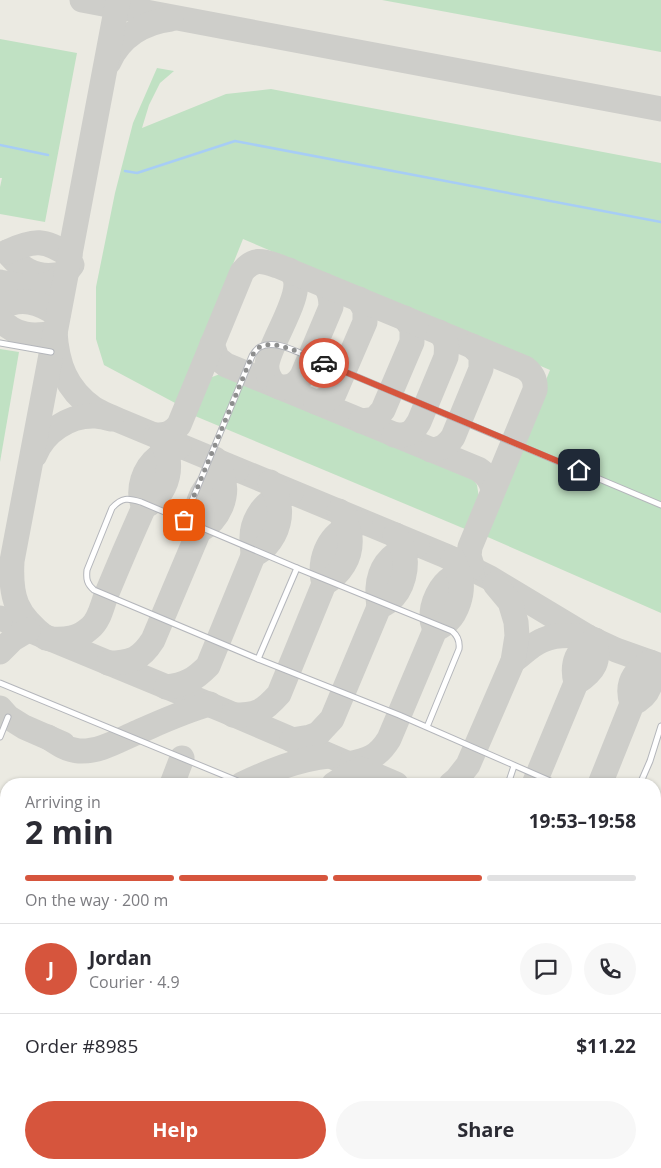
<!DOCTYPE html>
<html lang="en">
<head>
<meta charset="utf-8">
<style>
  :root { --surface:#fff; --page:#f7f7f7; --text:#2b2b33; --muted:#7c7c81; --line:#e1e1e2; --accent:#d6553d }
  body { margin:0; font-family:"Open Sans",sans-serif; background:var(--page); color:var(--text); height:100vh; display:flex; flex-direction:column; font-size:19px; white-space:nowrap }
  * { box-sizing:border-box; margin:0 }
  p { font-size:16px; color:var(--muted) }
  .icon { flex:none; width:28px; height:28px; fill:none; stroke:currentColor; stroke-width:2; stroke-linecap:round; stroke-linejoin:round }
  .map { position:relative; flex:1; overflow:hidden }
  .details { position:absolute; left:0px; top:778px; width:661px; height:391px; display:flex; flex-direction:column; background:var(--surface); border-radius:20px 20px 0 0; box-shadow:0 1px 4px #0004 }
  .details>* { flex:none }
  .pin { position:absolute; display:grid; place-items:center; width:42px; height:42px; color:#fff; margin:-21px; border-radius:10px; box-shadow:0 2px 8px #0006 }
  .courier { position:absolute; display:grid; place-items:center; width:50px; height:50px; margin:-25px; border:4px solid #d6553d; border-radius:50%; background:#fff; color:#222; box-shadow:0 1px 6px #0007 }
  .overview em { font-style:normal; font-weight:700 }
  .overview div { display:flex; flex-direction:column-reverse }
  .overview { display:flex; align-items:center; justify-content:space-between; height:85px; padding:0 25px }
  h1 { font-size:32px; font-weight:700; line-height:38px }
  .bar { display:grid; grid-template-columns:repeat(4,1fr); gap:8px 5px; align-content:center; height:60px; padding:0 25px }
  .bar i { height:6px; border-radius:4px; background:var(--line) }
  .bar .current { background:var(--accent) }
  .bar p { grid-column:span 4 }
  .line { display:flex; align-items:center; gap:12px; padding:0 25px; border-top:1px solid var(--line) }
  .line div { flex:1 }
  .round { display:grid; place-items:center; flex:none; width:52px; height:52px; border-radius:26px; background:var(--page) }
  .cta { display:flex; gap:10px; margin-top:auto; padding:10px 25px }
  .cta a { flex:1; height:58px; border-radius:30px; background:var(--accent); color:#fff; font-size:20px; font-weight:700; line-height:58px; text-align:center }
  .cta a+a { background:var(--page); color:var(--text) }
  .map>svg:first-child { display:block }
  .green { fill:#c0e1c3 }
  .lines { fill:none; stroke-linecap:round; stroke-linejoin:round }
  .stream { stroke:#a7cdf5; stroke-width:2.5 }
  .taxiway { stroke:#cececa; stroke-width:25 }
  .service-casing { stroke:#b4b6bb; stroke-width:7 }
  .minor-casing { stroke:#b4b6bb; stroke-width:12 }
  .secondary-casing { stroke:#b5b7bd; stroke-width:17 }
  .service { stroke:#fff; stroke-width:5 }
  .minor { stroke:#fff; stroke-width:10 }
  .secondary { stroke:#fff; stroke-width:15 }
  .done { stroke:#8d8e8e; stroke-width:5; stroke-dasharray:0 9 }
  .route { stroke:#d6553d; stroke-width:6 }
</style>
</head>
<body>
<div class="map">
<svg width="661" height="1168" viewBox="0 0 661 1168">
  <rect width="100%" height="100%" fill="#ebeae2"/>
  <g class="green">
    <path d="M382,0H661V52Z"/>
    <path d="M0,39L77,53L45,222L0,214V187L2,178H0Z"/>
    <path d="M157,68L174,71L160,83L149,105L142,128L226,94L271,89L661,163V613L483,535L550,370L243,239L177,404L104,365L96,339V287L115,193L133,123Z"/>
    <path d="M0,349L19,352L0,462Z"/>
    <path d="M220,374L234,375L461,470L471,476L477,485L479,498L468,526L465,529L195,416L192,408L198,390L207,379Z"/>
    <path d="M0,944L6,947V1162L21,1163L19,1168H0Z"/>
    <path d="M552,1163H613L626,1168H553Z"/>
  </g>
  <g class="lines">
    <g class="stream">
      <path d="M0,145L48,155"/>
      <path d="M125,171L137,173L235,141L661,222"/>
    </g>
    <g class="taxiway">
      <path d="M82,0L661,109"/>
      <path d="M109,62C120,37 144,22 171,19"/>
      <path d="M7,252C20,268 34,278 56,275"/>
      <path d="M7,252C34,239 45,239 70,256"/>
      <path d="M0,282C29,288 52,293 72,265"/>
      <path d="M0,308C21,296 39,302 58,315"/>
      <path d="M0,319C15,336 34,338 55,332"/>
      <path d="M55,332C57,364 66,389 93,408C100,413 110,416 118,420L446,556L490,578L588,637L616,650L661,666"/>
      <path d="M212,344L217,358L226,365L478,469C487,475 491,480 493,490"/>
      <path d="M275,385C269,379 266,372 267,364C270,342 304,295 294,276C293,274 291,272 289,270"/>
      <path d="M279,387C289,387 296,386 302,376L331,307C331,298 330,291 324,285"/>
      <path d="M316,402L330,398L334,394L365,322V310L359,299"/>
      <path d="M361,421L375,419L383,410L412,342V328L405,318"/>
      <path d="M156,435C167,435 172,433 179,425L242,272C254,257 263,261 278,266L525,368C533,374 536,380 535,390L470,547L469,556L473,569"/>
      <path d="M394,435H403L410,433L415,428L419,422L446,357C447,345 447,340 439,332"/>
      <path d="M431,450C441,449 447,446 453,437L481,369V355L472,346"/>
      <path d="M35,455C44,432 69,415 95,416C100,416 106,418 111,419"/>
      <path d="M144,507C136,490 144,468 158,457C164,452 172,450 179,447"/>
      <path d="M199,531C192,512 200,488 217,477C223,473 230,472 237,470"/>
      <path d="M253,556C253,550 252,545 252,540C251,523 261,506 276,498C281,496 286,495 291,493"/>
      <path d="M324,584C318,562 327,537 348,527C352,525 356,524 360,523"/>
      <path d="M379,607C376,588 378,567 396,554C402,550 410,548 417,545"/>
      <path d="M0,618L225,711L396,784"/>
      <path d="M435,630C434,626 432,623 432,619C431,603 440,585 453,577C458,573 465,571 471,568"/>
      <path d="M46,638C16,615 10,598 12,561L118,0"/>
      <path d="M50,639C65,640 78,639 90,628C100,620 102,605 107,593C119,564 131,536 144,507C162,498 171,478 168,458C167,450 163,443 159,436"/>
      <path d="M0,652L13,639L28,630"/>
      <path d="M513,661C523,654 532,644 543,640C557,634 573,635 588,637"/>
      <path d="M108,663C131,663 141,659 153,640L199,531C219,520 230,496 222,474C220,469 217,464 215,459"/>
      <path d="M166,687C186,685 195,679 208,666L253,556C258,552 263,550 266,546C278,533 283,514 277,497C275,492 272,487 270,482"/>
      <path d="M0,708L8,717L24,727L63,744"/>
      <path d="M233,715C257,715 263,712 279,694L324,584C340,574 352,558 350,537C349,528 344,520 339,511"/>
      <path d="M48,737C58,744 67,750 79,751C100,752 119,740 138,732C161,722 184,711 210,704"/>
      <path d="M292,740L310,737L318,734L332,719L379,607C383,605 386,603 389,601C403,590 409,566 403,549C401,544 398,540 395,535"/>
      <path d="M348,764C368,760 378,757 389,739L435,630C439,627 445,625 448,621C457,612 463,594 461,581C459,574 456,566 453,559"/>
      <path d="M172,784L182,758"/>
      <path d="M242,784C270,771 298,759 329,756"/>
      <path d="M334,784L348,775L361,769L368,779"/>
      <path d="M451,784L457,779L468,765L513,661L517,636L516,622L510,602L495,584"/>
      <path d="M534,784L576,683C571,664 577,648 595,640C600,661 595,671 576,683"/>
      <path d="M600,784L632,704C626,685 633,672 650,662C654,681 651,695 632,704"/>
      <path d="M655,843L661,829"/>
      <path d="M655,860L661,872"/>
    </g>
    <defs>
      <g id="service">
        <path d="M0,343L51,352"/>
        <path d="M184,520L252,356C254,353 256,349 260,347C275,339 296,352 310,357L661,505"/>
        <path d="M258,659L297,568"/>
        <path d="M0,683L245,784"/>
        <path d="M427,727L459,649C460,641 458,636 452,631L297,568L141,502C128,498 122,497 112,508L87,570C86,579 87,584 94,590L258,659L399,715L557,784"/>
        <path d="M0,737L8,717"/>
        <path d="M508,784L514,766"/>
        <path d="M640,784L650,761L661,726"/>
        <path d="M655,825L661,828"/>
        <path d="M655,920L661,922"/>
        <path d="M0,939L6,942"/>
        <path d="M655,1039L661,1042"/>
        <path d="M655,1061L661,1066"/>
        <path d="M171,1162L184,1168"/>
        <path d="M511,1162L525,1168"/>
        <path d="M91,1168L93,1162"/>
        <path d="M300,1168L302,1162"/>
      </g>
      <g id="minor">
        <path d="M0,873H6"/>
        <path d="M0,905L6,902"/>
      </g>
      <g id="secondary">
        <path d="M655,1104L661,1106"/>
        <path d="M546,1168L547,1162"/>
      </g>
    </defs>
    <use href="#service" class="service-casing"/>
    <use href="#minor" class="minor-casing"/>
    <use href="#secondary" class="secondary-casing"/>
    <use href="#service" class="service"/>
    <use href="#minor" class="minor"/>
    <use href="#secondary" class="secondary"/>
  </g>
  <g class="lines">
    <path class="done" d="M184,520L252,356C254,353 256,349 260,347C275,338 308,357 324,363"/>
    <path class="route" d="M324,363L579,470"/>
  </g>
</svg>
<div class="pin" style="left:184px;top:520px;background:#ea580c"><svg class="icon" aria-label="bag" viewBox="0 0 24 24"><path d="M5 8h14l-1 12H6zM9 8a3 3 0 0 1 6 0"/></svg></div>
<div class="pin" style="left:579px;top:470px;background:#1f2937"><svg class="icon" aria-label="home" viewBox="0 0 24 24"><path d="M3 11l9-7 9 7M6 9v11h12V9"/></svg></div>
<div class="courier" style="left:324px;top:363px"><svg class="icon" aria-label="car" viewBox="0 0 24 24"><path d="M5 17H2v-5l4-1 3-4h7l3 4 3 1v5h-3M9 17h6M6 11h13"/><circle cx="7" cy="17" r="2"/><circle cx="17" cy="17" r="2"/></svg></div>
<section class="details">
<div class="overview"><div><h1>2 min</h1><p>Arriving in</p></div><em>19:53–19:58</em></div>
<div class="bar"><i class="current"></i><i class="current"></i><i class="current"></i><i></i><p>On the way · 200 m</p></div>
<div class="line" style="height:90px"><b class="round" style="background:var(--accent);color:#fff">J</b><div><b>Jordan</b><p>Courier · 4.9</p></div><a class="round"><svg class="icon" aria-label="chat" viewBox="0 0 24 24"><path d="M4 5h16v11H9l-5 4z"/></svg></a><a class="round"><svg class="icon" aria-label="phone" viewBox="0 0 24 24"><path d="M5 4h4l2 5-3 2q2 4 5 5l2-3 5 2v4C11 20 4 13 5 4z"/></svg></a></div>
<div class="line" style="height:65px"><div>Order #8985</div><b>$11.22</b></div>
<div class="cta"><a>Help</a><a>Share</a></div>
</section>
</div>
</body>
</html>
